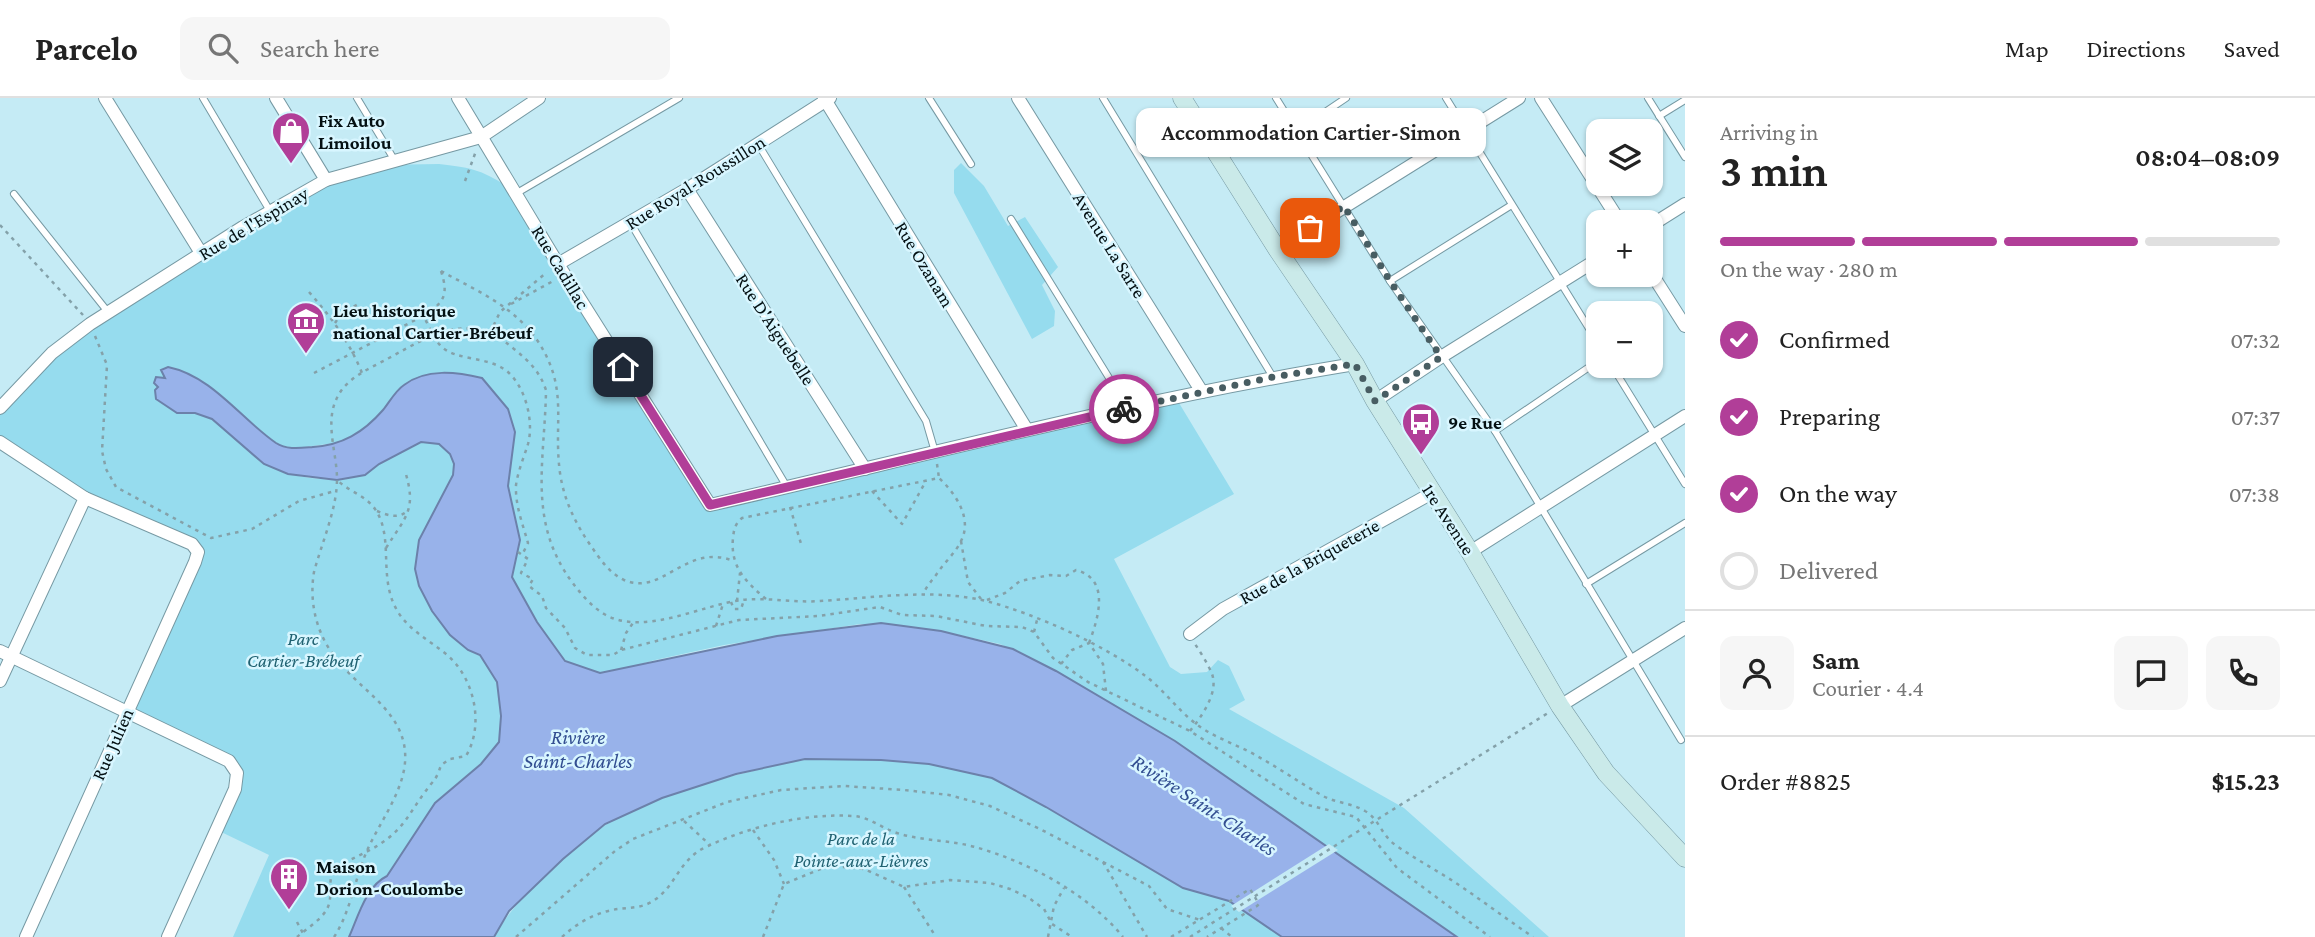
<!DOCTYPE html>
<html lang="en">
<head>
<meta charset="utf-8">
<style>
  :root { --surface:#fff; --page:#f6f6f6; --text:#222; --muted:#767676; --line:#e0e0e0; --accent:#b13e98 }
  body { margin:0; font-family:"Crimson Pro",serif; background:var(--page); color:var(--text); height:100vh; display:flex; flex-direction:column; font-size:26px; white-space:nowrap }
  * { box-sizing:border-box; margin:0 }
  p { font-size:23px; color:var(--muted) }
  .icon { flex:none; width:38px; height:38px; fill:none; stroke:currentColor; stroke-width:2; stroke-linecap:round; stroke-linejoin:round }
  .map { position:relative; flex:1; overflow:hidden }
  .side { display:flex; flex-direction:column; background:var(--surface); width:630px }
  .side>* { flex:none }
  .tools { position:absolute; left:1586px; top:21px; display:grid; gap:14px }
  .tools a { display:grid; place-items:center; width:77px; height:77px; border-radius:14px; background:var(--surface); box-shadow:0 2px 5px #0004; font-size:35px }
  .pin { position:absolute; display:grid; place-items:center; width:60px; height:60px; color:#fff; margin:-30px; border-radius:14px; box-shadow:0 4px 10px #0006 }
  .courier { position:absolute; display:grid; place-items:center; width:70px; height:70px; margin:-35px; border:5px solid #b13e98; border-radius:50%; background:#fff; color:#222; box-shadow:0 2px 9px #0007 }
  .bubble { position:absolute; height:49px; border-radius:14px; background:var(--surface); box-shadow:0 2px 5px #0004; font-size:23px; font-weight:600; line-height:49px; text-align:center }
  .headline em { font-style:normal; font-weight:600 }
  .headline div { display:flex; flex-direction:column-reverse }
  .headline { display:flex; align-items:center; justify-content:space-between; height:119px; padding:0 35px }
  h1 { font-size:46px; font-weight:600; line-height:52px }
  .bar { display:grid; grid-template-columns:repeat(4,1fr); gap:10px 7px; align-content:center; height:84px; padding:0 35px }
  .bar i { height:9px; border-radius:5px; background:var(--line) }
  .bar .selected { background:var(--accent) }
  .bar p { grid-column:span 4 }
  .line { display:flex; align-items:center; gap:18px; padding:0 35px; border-top:2px solid var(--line) }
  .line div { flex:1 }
  .round { display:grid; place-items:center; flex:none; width:74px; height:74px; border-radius:14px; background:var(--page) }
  ol { padding:0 35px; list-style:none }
  li { display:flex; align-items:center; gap:21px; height:77px }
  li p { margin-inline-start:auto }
  li .icon { padding:7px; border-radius:50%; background:var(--accent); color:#fff; stroke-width:4 }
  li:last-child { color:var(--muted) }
  li i { width:38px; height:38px; border:4px solid var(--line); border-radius:50% }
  header { display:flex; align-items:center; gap:42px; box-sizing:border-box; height:98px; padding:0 35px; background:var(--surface); border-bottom:2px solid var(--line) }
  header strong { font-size:33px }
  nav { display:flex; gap:38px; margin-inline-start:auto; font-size:24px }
  .search { width:490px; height:63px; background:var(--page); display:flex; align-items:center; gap:18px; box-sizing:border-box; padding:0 24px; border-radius:14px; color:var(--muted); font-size:26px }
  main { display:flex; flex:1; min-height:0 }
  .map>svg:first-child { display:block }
  .green { fill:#96dcee }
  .water { fill:#98b2ea; stroke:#6c81aa; stroke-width:2 }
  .pier { fill:#c5ebf5 }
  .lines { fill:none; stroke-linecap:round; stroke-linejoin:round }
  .lane-casing { stroke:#7699a3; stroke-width:8 }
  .street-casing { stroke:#7699a3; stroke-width:14 }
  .secondary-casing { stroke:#7699a3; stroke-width:19 }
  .path { stroke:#84a1a9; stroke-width:2.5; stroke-dasharray:3.5 5; stroke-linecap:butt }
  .lane { stroke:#fff; stroke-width:6 }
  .street { stroke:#fff; stroke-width:12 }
  .secondary { stroke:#caeae9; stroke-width:18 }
  .path-bridge { stroke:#84a1a9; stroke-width:2.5; stroke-dasharray:3.5 5; stroke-linecap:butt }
  .done { stroke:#485d62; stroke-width:7; stroke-dasharray:0 12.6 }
  .route { stroke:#b13e98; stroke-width:9 }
  .labels { text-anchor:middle; stroke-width:5; stroke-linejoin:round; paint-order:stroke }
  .poi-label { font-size:19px; font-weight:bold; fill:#041013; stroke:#d8f6ff; text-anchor:start }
  .street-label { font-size:19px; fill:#041013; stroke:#d8f6ff }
  .park-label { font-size:19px; font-style:italic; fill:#1f6171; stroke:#d8f6ff }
  .water-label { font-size:21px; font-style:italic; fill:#324e91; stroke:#d8f6ff }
</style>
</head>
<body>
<header>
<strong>Parcelo</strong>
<div class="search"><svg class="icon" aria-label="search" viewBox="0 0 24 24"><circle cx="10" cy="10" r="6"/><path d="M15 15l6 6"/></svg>Search here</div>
<nav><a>Map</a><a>Directions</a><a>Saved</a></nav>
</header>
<main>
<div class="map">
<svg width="1685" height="839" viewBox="0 0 1685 839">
  <rect width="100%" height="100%" fill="#c5ebf5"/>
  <g class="green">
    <path d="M961,65L984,88L1008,128L1025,119L1058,169L1042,187L1055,213L1054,228L1032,241L954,95V72Z"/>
    <path d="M439,66C477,70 486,74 517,95L710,407L1176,300L1234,396L1114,461L1170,569L1181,576L1207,574L1218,562L1229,568L1245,602L1229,611L1404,710L1549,839H1457L1175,643L1056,573L1000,546L941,533L860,526L724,547L655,562L615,573L600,575L565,563L537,524L511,479L520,442L508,388L510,375L403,288L382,314L356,337L342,344L298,350L281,348L267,339L217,295L195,281L166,280L158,289L177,315H195L212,321L228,335L288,376L310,380L337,382L365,377L379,366L421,344L439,346L450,356L454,366L453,377L448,389L468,552L480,557L497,584L501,618L499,644L481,666L435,705L387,778C366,788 358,819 349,839H233L269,757L217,732L235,691L229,663L126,615L198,454L85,400L0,344V310L52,255L326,82L380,67Z"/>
    <path d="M805,661L881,662L929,666L992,680L1046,709L1183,790L1229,803L1282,839H494C510,811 523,800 545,778C564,760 584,738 607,726C667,692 738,676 805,661Z"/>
  </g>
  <path class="water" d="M168,269C212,278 241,321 276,345C287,352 300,350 313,349C342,347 363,335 383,312C389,305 395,293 404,287C426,270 457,274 482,280L508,311L515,334L508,388L520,442L512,479L537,524L565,563L600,575L777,538L881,525L941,533L1013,551L1056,573L1175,643L1457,839H1282L1229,803L1183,790L1046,709L992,680L929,666L881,662L805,661L736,676L662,700L605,726L563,761L509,813L494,839H349C358,819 366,788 387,778L435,705L481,666L499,644L501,618L497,584L480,557L468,552L450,537L432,513L419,488L415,471L419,442L453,377L454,366L450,356L439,346L421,344L379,366L365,377L337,382L288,376L264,366L212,321L195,315H177L156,301L155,292L158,289L154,285L156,279L165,280L161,272Z"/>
  <path class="pier" d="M1329,746L1338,752L1239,814L1231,808Z"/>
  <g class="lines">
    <defs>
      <g id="lane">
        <path d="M203,0L270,113"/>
        <path d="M357,0L395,63"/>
        <path d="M929,0L971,66"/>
        <path d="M1103,0L1273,279"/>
        <path d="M1276,0L1390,183L1495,333L1681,642"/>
        <path d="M1446,0L1598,245"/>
        <path d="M1648,0L1685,59"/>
        <path d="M1659,18L1685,2"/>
        <path d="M1297,33L1346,0"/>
        <path d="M758,46L926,323L935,354"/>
        <path d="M517,95L679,0"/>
        <path d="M14,96L108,214"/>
        <path d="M1011,121L1127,309"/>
        <path d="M630,124L787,389"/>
        <path d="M1390,183L1510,108"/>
        <path d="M1612,268L1685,386"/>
        <path d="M1495,333L1598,263"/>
        <path d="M1586,486L1685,425"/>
      </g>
      <g id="street">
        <path d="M105,0L201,155"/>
        <path d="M276,0L326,82"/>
        <path d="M458,0L558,166L710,407C924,358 1138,301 1355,266"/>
        <path d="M824,0L1027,332"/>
        <path d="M1018,0L1202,294"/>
        <path d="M1541,0L1620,124"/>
        <path d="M687,91L865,371"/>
        <path d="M1650,128L1685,106"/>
        <path d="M1277,151L1519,0"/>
        <path d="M558,166L687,91L830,0"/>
        <path d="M1650,173L1685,228"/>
        <path d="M1375,303L1441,259L1598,161"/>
        <path d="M0,310L52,255L90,226L243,129L326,82L481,39L539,0"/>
        <path d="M0,344L85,400L192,446L198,454L195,464L26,839"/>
        <path d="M1470,454L1685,318"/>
        <path d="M1190,536L1223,511L1432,395"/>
        <path d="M0,553L229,663L237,675L235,691L168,839"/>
        <path d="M0,583L85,400"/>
        <path d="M1560,608L1685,530"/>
      </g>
      <path id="secondary" d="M1182,0L1277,151L1355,266L1375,303L1470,454L1560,608L1606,675L1685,760"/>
    </defs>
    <use href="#lane" class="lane-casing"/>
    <use href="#street" class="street-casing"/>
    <use href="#secondary" class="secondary-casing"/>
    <g class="path">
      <path d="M465,83L476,53"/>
      <path d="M0,127L83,217"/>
      <path d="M441,173C477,193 516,209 539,245C569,292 553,324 560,375C564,402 575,425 591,448C600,461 609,475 624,482C663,499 685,444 734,463"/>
      <path d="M309,194C331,219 349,243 362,275"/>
      <path d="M511,206L555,182"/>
      <path d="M424,219C444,203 449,198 441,173"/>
      <path d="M335,225L341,216L360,205"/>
      <path d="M490,235L500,214L547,174"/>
      <path d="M95,238L107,267L102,353L106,371L116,389L211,440L252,431L299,403L335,393"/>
      <path d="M314,275L421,219H424C429,228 433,240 440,247C455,264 490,257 509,275C526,291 534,324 528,346C524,359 518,373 516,387C515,407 523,427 528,445L522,457"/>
      <path d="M937,366L939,380"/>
      <path d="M872,393L902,426L926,383"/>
      <path d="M790,409L802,449"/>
      <path d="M377,413C387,417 397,421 406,414"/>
      <path d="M961,443L968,484L981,501"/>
      <path d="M386,450C406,418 417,412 405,373"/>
      <path d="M518,454L528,461L521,475L533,481L529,488L542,498L546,510L565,530L575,550L587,557H613L621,552L739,522L819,518L880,509L902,517L936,518L986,528L1022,529L1034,534L1053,560L1088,584L1190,633L1304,706L1356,719L1397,770L1490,839"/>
      <path d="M766,501C746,484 730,469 733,440C734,431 735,426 742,420L939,380C955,395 973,420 961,443C956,454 945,464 938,474C933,482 926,488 923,497"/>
      <path d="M987,502L1005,495L1020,483L1050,477L1066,478L1076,472C1111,481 1098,521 1089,545"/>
      <path d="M737,503L740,475"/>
      <path d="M731,504L734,511H741L744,502"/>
      <path d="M716,528L723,506"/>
      <path d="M1034,534L1037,522"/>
      <path d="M621,552L626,535L633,525"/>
      <path d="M1061,566L1072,552L1089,545L1103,566L1106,593"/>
      <path d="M1190,633C1201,619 1219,595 1212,576C1208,566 1201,555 1195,546"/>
      <path d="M684,723L710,747"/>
      <path d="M753,732L774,762L784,786"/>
      <path d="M1349,739L1548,615"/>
      <path d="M1103,764L1149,788L1167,811L1200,822"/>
      <path d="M904,789L936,839"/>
      <path d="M297,824L305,839"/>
      <path d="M1221,830L1232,839"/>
      <path d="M297,839C306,831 321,822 327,811C334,798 326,783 335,771C352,759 371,754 387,741C405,728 412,711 425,694C434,681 436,683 441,667L450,661L466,658C485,626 474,579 446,556C429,542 410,533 398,514C377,480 395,440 375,411C365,397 348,393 337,382"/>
      <path d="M334,839C350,815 355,781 366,755C378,727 398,702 404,672C414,617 361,595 335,559C316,535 309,503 314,474C322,444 337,411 337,381C337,356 325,326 336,302C345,280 369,271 389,260C433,236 469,212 514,251C529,263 540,274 546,292C545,363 527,423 572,484C581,496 591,508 604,516C643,539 701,507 742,502C767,499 793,505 819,503C874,500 931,490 986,503C1036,516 1107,548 1148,580C1168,596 1182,618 1205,632C1221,642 1240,648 1257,658C1279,670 1300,685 1323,698C1336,705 1352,705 1365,713C1379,721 1381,736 1394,746C1415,761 1438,773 1459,787C1484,804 1508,822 1533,839"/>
      <path d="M516,839L615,753L633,741L727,704L781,692L844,688L904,692L949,697L990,708L1040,731L1103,764L1147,839"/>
      <path d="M562,839C576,826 593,816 612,812C626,809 641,811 653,803C677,788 678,761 708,748C751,728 806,715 853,718C870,719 881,730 897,735C922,743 950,742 975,749C1029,764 1088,796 1123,839"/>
      <path d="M763,839L784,786L823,770L844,769L864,771L904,789L950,782L990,785L1010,791L1029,800L1044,811L1052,826L1072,839"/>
      <path d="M1048,839L1054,808L1064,790"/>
      <path d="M1171,839L1250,791L1259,806L1257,808L1207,839"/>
    </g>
    <use href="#lane" class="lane"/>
    <use href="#street" class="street"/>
    <use href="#secondary" class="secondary"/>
    <path class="path-bridge" d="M1190,839L1349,739"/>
  </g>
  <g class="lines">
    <path class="done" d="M1124,311L1273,279L1355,266L1375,303L1441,259L1390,183L1344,108L1310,130"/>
    <path class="route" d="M623,269L710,407L1124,311"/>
  </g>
  <defs>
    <symbol id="shop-pin" viewBox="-11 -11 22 30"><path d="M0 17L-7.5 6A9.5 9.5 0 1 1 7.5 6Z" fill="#b13e98" stroke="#d8f6ff"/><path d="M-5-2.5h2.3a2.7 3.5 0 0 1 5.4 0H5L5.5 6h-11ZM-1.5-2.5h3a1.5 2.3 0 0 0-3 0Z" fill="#fff"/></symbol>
    <symbol id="museum-pin" viewBox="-11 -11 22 30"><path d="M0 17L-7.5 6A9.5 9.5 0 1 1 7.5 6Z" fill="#b13e98" stroke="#d8f6ff"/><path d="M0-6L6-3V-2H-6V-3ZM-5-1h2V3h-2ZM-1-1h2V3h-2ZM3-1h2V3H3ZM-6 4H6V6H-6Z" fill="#fff"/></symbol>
    <symbol id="bus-pin" viewBox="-11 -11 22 30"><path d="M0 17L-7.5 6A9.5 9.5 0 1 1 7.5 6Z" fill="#b13e98" stroke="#d8f6ff"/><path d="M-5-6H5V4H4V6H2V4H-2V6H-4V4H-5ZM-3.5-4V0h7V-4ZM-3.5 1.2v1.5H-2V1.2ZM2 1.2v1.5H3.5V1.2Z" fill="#fff"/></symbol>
    <symbol id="building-pin" viewBox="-11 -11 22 30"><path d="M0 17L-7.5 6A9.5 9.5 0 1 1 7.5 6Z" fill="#b13e98" stroke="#d8f6ff"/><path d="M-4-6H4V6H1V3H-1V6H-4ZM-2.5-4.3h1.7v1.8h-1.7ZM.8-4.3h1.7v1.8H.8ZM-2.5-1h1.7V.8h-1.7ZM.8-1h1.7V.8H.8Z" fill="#fff"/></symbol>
  </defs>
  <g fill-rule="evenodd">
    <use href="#shop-pin" x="269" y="11" width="44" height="60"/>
    <use href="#museum-pin" x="284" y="201" width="44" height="60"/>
    <use href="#bus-pin" x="1399" y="302" width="44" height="60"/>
    <use href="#building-pin" x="267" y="757" width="44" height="60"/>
  </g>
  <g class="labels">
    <g class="poi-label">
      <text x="318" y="29">Fix Auto<tspan x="318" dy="22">Limoilou</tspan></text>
      <text x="333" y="219">Lieu historique<tspan x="333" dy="22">national Cartier-Brébeuf</tspan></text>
      <text x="1448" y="331">9e Rue</text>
      <text x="316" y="775">Maison<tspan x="316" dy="22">Dorion-Coulombe</tspan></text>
    </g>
    <g class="street-label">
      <text transform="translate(695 84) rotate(-32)" y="7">Rue Royal-Roussillon</text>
      <text transform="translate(253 125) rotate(-31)" y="7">Rue de l'Espinay</text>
      <text transform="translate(1110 147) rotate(58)" y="7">Avenue La Sarre</text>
      <text transform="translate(925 166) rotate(59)" y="7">Rue Ozanam</text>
      <text transform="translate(561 169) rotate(59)" y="7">Rue Cadillac</text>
      <text transform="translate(776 231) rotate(57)" y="7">Rue D'Aiguebelle</text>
      <text transform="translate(1449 421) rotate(57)" y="7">1re Avenue</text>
      <text transform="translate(1309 463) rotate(-29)" y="7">Rue de la Briqueterie</text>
      <text transform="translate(112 646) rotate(-66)" y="7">Rue Julien</text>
    </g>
    <g class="park-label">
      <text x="303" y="547">Parc<tspan x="303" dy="22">Cartier-Brébeuf</tspan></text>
      <text x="861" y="747">Parc de la<tspan x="861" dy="22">Pointe-aux-Lièvres</tspan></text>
    </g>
    <g class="water-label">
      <text x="578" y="646">Rivière<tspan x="578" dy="24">Saint-Charles</tspan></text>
      <text transform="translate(1204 707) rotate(33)" y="7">Rivière Saint-Charles</text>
    </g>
  </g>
</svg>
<div class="tools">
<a><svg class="icon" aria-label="layers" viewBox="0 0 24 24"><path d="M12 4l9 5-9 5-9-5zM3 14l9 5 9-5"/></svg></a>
<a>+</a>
<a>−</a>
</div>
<div class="pin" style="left:1310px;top:130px;background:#ea580c"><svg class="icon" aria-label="bag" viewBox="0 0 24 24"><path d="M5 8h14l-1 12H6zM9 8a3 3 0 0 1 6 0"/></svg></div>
<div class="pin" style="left:623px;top:269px;background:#1f2937"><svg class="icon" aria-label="home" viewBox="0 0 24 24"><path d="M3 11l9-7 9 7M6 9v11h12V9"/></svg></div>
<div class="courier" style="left:1124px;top:311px"><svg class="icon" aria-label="bike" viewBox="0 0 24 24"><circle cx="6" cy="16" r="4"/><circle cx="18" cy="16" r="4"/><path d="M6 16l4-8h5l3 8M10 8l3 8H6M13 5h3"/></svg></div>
<div class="bubble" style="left:1136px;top:10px;width:350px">Accommodation Cartier-Simon</div>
</div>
<section class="side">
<div class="headline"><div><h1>3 min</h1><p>Arriving in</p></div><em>08:04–08:09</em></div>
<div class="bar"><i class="selected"></i><i class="selected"></i><i class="selected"></i><i></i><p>On the way · 280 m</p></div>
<ol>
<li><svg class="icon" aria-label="check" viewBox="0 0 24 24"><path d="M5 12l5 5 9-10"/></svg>Confirmed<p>07:32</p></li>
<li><svg class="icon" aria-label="check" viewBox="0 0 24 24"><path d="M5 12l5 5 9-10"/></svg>Preparing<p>07:37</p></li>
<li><svg class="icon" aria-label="check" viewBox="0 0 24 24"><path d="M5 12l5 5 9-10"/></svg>On the way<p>07:38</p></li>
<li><i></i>Delivered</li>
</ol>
<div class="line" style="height:126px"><a class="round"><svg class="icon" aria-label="person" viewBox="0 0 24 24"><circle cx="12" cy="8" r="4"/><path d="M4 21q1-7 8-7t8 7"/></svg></a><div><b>Sam</b><p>Courier · 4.4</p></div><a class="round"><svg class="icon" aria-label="chat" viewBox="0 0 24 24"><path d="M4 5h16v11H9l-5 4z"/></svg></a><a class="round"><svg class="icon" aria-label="phone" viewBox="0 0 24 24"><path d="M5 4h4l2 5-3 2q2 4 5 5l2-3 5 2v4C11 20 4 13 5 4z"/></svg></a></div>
<div class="line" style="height:91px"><div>Order #8825</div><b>$15.23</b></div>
</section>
</main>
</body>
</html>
